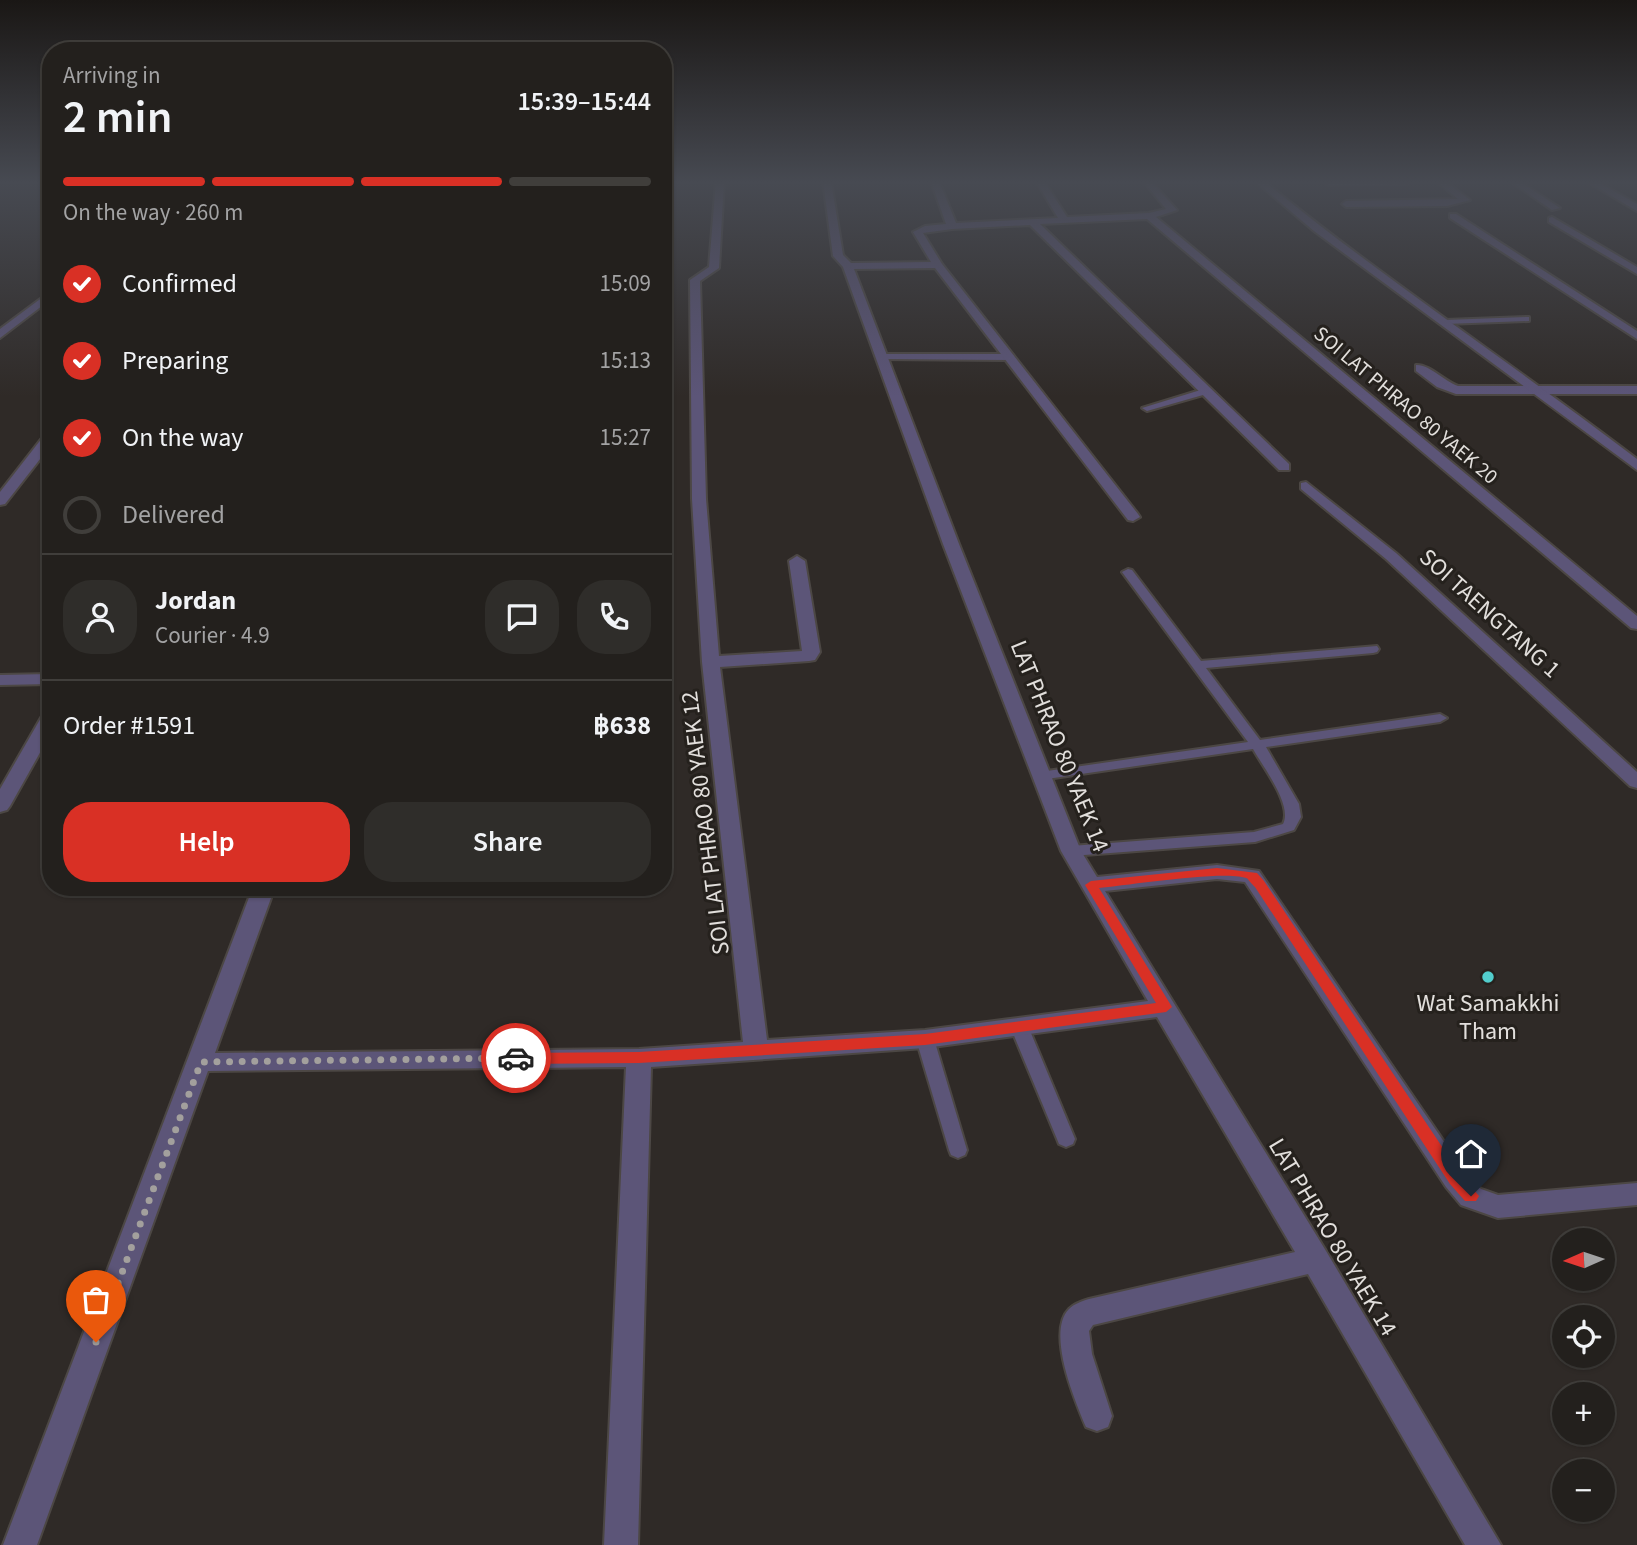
<!DOCTYPE html>
<html lang="en">
<head>
<meta charset="utf-8">
<style>
  :root { --surface:#23201d; --page:#2f2d2a; --text:#f1f3f6; --muted:#a3a3a4; --line:#403e3b; --accent:#d93025 }
  body { margin:0; font-family:"Source Sans 3",sans-serif; background:var(--page); color:var(--text); height:100vh; display:flex; flex-direction:column; font-size:26px; white-space:nowrap }
  * { box-sizing:border-box; margin:0 }
  p { font-size:23px; color:var(--muted) }
  .icon { flex:none; width:38px; height:38px; fill:none; stroke:currentColor; stroke-width:2; stroke-linecap:round; stroke-linejoin:round }
  .map { position:relative; flex:1; overflow:hidden }
  .panel { position:absolute; left:42px; top:42px; width:630px; height:854px; display:flex; flex-direction:column; background:var(--surface); border-radius:28px; box-shadow:0 2px 5px #0004,0 0 0 2px var(--line) }
  .panel>* { flex:none }
  .needle { width:46px; rotate:267deg }
  .buttons { position:absolute; left:1552px; top:1228px; display:grid; gap:14px }
  .buttons a { display:grid; place-items:center; width:63px; height:63px; border-radius:50%; background:var(--surface); box-shadow:0 2px 5px #0004,0 0 0 2px var(--line); font-size:35px }
  .pin { position:absolute; display:grid; place-items:center; width:60px; height:60px; color:#fff; margin:-72px -30px; border-radius:50% 50% 50% 0; rotate:-45deg; box-shadow:0 0 7px #0007 }
  .pin .icon { rotate:45deg }
  .courier { position:absolute; display:grid; place-items:center; width:70px; height:70px; margin:-35px; border:5px solid #d93025; border-radius:50%; background:#fff; color:#222; box-shadow:0 2px 9px #0007 }
  .summary em { font-style:normal; font-weight:600 }
  .summary div { display:flex; flex-direction:column-reverse }
  .summary { display:flex; align-items:center; justify-content:space-between; height:119px; padding:0 21px }
  h1 { font-size:46px; font-weight:600; line-height:52px }
  .bar { display:grid; grid-template-columns:repeat(4,1fr); gap:10px 7px; align-content:center; height:84px; padding:0 21px }
  .bar i { height:9px; border-radius:5px; background:var(--line) }
  .bar .selected { background:var(--accent) }
  .bar p { grid-column:span 4 }
  .line { display:flex; align-items:center; gap:18px; padding:0 21px; border-top:2px solid var(--line) }
  .line div { flex:1 }
  .round { display:grid; place-items:center; flex:none; width:74px; height:74px; border-radius:28px; background:var(--page) }
  ol { padding:0 21px; list-style:none }
  li { display:flex; align-items:center; gap:21px; height:77px }
  li p { margin-inline-start:auto }
  li .icon { padding:7px; border-radius:50%; background:var(--accent); color:#fff; stroke-width:4 }
  li:last-child { color:var(--muted) }
  li i { width:38px; height:38px; border:4px solid var(--line); border-radius:50% }
  .primary-button { display:flex; gap:14px; margin-top:auto; padding:14px 21px }
  .primary-button a { flex:1; height:80px; border-radius:28px; background:var(--accent); color:#fff; font-size:28px; font-weight:600; line-height:80px; text-align:center }
  .primary-button a+a { background:var(--page); color:var(--text) }
  .map>svg:first-child { display:block }
  .lines { fill:none; stroke-linecap:round; stroke-linejoin:round }
  .service-casing { stroke:#4c4744; stroke-width:4 }
  .minor-casing { stroke:#4c4744; stroke-width:4 }
  .tertiary-casing { stroke:#4c4744; stroke-width:4 }
  .service { fill:#5c5578; fill-rule:evenodd }
  .minor { fill:#5c5578; fill-rule:evenodd }
  .tertiary { fill:#5c5578; fill-rule:evenodd }
  .route { fill:#d93025 }
  .done { stroke:#a3a09d; stroke-width:7; stroke-dasharray:0 12.6 }
  .poi-dot { fill:#52cdcc; stroke:#25211d; stroke-width:2.5 }
  .labels { text-anchor:middle; stroke-width:6; stroke-linejoin:round; paint-order:stroke }
  .far-street-label { font-size:21px; fill:#e2dfdc; stroke:#25211d }
  .street-label { font-size:24px; fill:#e2dfdc; stroke:#25211d }
  .poi-label { font-size:24px; fill:#e2dfdc; stroke:#25211d }
</style>
</head>
<body>
<div class="map">
<svg width="1637" height="1545" viewBox="0 0 1637 1545">
  <rect width="100%" height="100%" fill="#2f2a27"/>
  <g class="lines">
    <defs>
      <g id="service">
        <path d="M1526,317H1529V321L1445,324L1441,322L1445,320Z"/>
        <path d="M878,354H1008L1012,357L1008,360L881,359L878,358Z"/>
        <path d="M1207,388L1211,391L1210,393L1147,411L1142,408Z"/>
        <path d="M1128,569L1132,570L1201,661L1377,646L1379,649L1377,652L1373,653L1206,668L1260,740L1440,714L1447,718L1440,722L1266,747L1299,804L1301,817L1294,830L1255,842L1071,856L1066,854L1063,851L1071,846L1254,832L1283,824C1293,805 1263,767 1253,749L1040,780L1033,776L1040,772L1248,742L1122,572Z"/>
        <path d="M1019,1020L1025,1021L1028,1026L1075,1139L1073,1144L1066,1147L1059,1144L1057,1139L1010,1026L1013,1021Z"/>
        <path d="M925,1032L931,1034L934,1039L967,1150L965,1155L958,1158L951,1155L949,1150L916,1039L919,1034Z"/>
      </g>
      <g id="minor">
        <path d="M716,181H724L719,268L700,281L706,499L719,656L802,651L789,561L797,556L805,561L820,652L815,660L809,661L720,667L767,1040L925,1030L1148,1001L1061,851L943,544L843,267L833,256L823,181H831L843,255L851,263L931,262L913,232L925,226L946,224L931,181H939L956,223L1058,218L1036,181H1044L1067,217L1149,213L1166,209L1143,181H1151L1177,210L1156,217L1637,616V629L1631,628L1147,219L1040,224L1289,464V470H1279L1030,225L952,229L923,233L942,264L1138,514L1140,517L1133,521L1128,520L935,268L854,269L959,544L1081,851L1097,877L1217,865L1259,871L1464,1171L1481,1189L1498,1195L1637,1183V1205L1498,1218L1461,1205L1446,1187L1245,882L1217,879L1105,891L1326,1251L1501,1545H1465L1308,1274L1093,1325L1089,1331L1092,1354L1112,1416L1108,1427L1097,1431L1086,1427C1075,1401 1046,1332 1069,1309C1074,1304 1082,1301 1089,1299L1295,1252L1157,1017L925,1048L651,1067L638,1545H604L626,1067L208,1071L37,1545H3L253,887H275L215,1053L639,1049L743,1042L702,662L692,499L690,280L709,267Z"/>
        <path d="M1325,181H1411L1407,184L1328,185Z"/>
        <path d="M1436,181H1445L1470,200L1447,206L1346,207L1342,204L1346,201L1458,199Z"/>
        <path d="M1510,181H1519L1560,208L1552,210Z"/>
        <path d="M1586,181H1596L1637,204V211Z"/>
        <path d="M1450,214H1456L1637,331V339L1450,218Z"/>
        <path d="M1552,217L1637,267V274L1549,222V218Z"/>
        <path d="M51,291V299L0,338V329Z"/>
        <path d="M1416,365C1429,364 1444,381 1458,386H1637V394H1456L1437,387L1416,371Z"/>
        <path d="M51,432V445L5,504L0,505V492L46,433Z"/>
        <path d="M1306,482L1396,553L1637,772V788L1630,786L1386,559L1301,489V483Z"/>
        <path d="M51,674V684L0,685V675Z"/>
        <path d="M51,711V733L10,806L7,810L0,812V789L42,716Z"/>
      </g>
      <path id="tertiary" d="M1255,181H1264C1384,279 1514,365 1637,459V470L1314,231Z"/>
    </defs>
    <use href="#service" class="service-casing"/>
    <use href="#minor" class="minor-casing"/>
    <use href="#tertiary" class="tertiary-casing"/>
    <use href="#service" class="service"/>
    <use href="#minor" class="minor"/>
    <use href="#tertiary" class="tertiary"/>
  </g>
  <linearGradient id="sky" x2="0" y2="1"><stop stop-color="#1a1715"/><stop offset="0.46" stop-color="#474a52"/><stop offset="1" stop-color="#474a52" stop-opacity="0"/></linearGradient>
  <rect width="1637" height="397" fill="url(#sky)"/>
  <path class="route" d="M1217,868L1257,873L1264,881L1461,1175L1479,1196L1476,1201H1465L1450,1184L1255,887C1255,887 1248,880 1248,879C1230,869 1125,886 1099,888L1172,1007L1166,1012L925,1045L639,1063L516,1064L509,1058L516,1053L639,1052L925,1034L1156,1003L1085,885L1091,881Z"/>
  <g class="lines">
    <path class="done" d="M96,1342L201,1062L516,1058"/>
  </g>
  <circle class="poi-dot" cx="1488" cy="977" r="7"/>
  <g class="labels">
    <g class="far-street-label">
      <text transform="translate(1406 405) rotate(40)" y="7">SOI LAT PHRAO 80 YAEK 20</text>
    </g>
    <g class="street-label">
      <text transform="translate(1490 613) rotate(42)" y="8">SOI TAENGTANG 1</text>
      <text transform="translate(1060 746) rotate(68)" y="8">LAT PHRAO 80 YAEK 14</text>
      <text transform="translate(705 823) rotate(-97)" y="8">SOI LAT PHRAO 80 YAEK 12</text>
      <text transform="translate(1333 1237) rotate(59)" y="8">LAT PHRAO 80 YAEK 14</text>
    </g>
    <g class="poi-label">
      <text x="1488" y="1011">Wat Samakkhi<tspan x="1488" dy="28">Tham</tspan></text>
    </g>
  </g>
</svg>
<div class="buttons">
<a><svg class="needle" viewBox="-14 -14 28 28"><path d="M0-13l5 13h-10z" fill="#e53935"/><path d="M0 13l5-13h-10z" fill="#a3a3a4"/></svg></a>
<a><svg class="icon" aria-label="locate" viewBox="0 0 24 24"><circle cx="12" cy="12" r="6"/><path d="M12 2v4M12 18v4M2 12h4M18 12h4"/></svg></a>
<a>+</a>
<a>−</a>
</div>
<div class="pin" style="left:96px;top:1342px;background:#ea580c"><svg class="icon" aria-label="bag" viewBox="0 0 24 24"><path d="M5 8h14l-1 12H6zM9 8a3 3 0 0 1 6 0"/></svg></div>
<div class="pin" style="left:1471px;top:1196px;background:#1f2937"><svg class="icon" aria-label="home" viewBox="0 0 24 24"><path d="M3 11l9-7 9 7M6 9v11h12V9"/></svg></div>
<div class="courier" style="left:516px;top:1058px"><svg class="icon" aria-label="car" viewBox="0 0 24 24"><path d="M5 17H2v-5l4-1 3-4h7l3 4 3 1v5h-3M9 17h6M6 11h13"/><circle cx="7" cy="17" r="2"/><circle cx="17" cy="17" r="2"/></svg></div>
<section class="panel">
<div class="summary"><div><h1>2 min</h1><p>Arriving in</p></div><em>15:39–15:44</em></div>
<div class="bar"><i class="selected"></i><i class="selected"></i><i class="selected"></i><i></i><p>On the way · 260 m</p></div>
<ol>
<li><svg class="icon" aria-label="check" viewBox="0 0 24 24"><path d="M5 12l5 5 9-10"/></svg>Confirmed<p>15:09</p></li>
<li><svg class="icon" aria-label="check" viewBox="0 0 24 24"><path d="M5 12l5 5 9-10"/></svg>Preparing<p>15:13</p></li>
<li><svg class="icon" aria-label="check" viewBox="0 0 24 24"><path d="M5 12l5 5 9-10"/></svg>On the way<p>15:27</p></li>
<li><i></i>Delivered</li>
</ol>
<div class="line" style="height:126px"><a class="round"><svg class="icon" aria-label="person" viewBox="0 0 24 24"><circle cx="12" cy="8" r="4"/><path d="M4 21q1-7 8-7t8 7"/></svg></a><div><b>Jordan</b><p>Courier · 4.9</p></div><a class="round"><svg class="icon" aria-label="chat" viewBox="0 0 24 24"><path d="M4 5h16v11H9l-5 4z"/></svg></a><a class="round"><svg class="icon" aria-label="phone" viewBox="0 0 24 24"><path d="M5 4h4l2 5-3 2q2 4 5 5l2-3 5 2v4C11 20 4 13 5 4z"/></svg></a></div>
<div class="line" style="height:91px"><div>Order #1591</div><b>฿638</b></div>
<div class="primary-button"><a>Help</a><a>Share</a></div>
</section>
</div>
</body>
</html>
